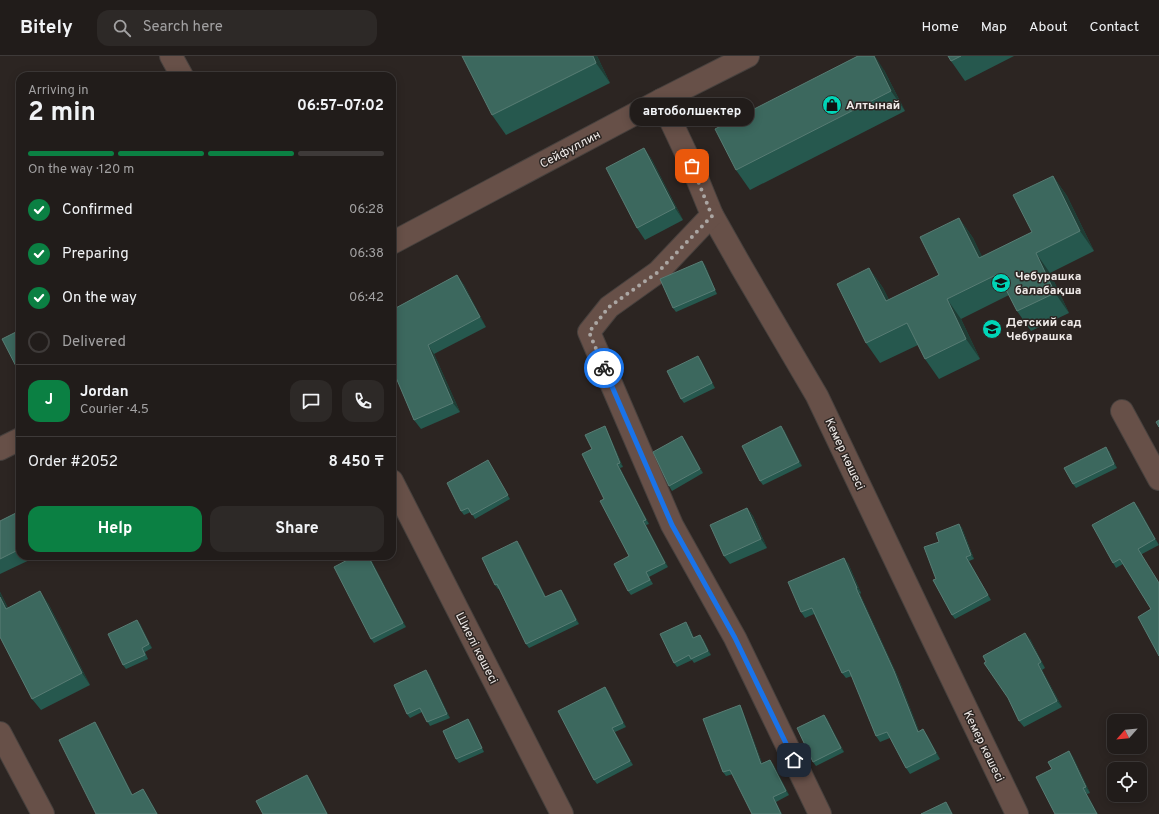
<!DOCTYPE html>
<html lang="en">
<head>
<meta charset="utf-8">
<style>
  :root { --surface:#211c1a; --page:#2d2927; --text:#f1f3f6; --muted:#a2a1a2; --line:#3e3a39; --accent:#0b8043 }
  body { margin:0; font-family:Overpass,sans-serif; background:var(--page); color:var(--text); height:100vh; display:flex; flex-direction:column; font-size:15px; white-space:nowrap }
  * { box-sizing:border-box; margin:0 }
  p { font-size:13px; color:var(--muted) }
  .icon { flex:none; width:22px; height:22px; fill:none; stroke:currentColor; stroke-width:2; stroke-linecap:round; stroke-linejoin:round }
  .map { position:relative; flex:1; overflow:hidden }
  .panel { position:absolute; left:16px; top:16px; width:380px; height:488px; display:flex; flex-direction:column; background:var(--surface); border-radius:12px; box-shadow:0 2px 10px #0003,0 0 0 1px var(--line) }
  .panel>* { flex:none }
  .needle { width:26px; rotate:243deg }
  .fabs { position:absolute; left:1107px; top:658px; display:grid; gap:8px }
  .fabs a { display:grid; place-items:center; width:40px; height:40px; border-radius:8px; background:var(--surface); box-shadow:0 2px 10px #0003,0 0 0 1px var(--line); font-size:20px }
  .pin { position:absolute; display:grid; place-items:center; width:34px; height:34px; color:#fff; margin:-17px; border-radius:8px; box-shadow:0 2px 6px #0006 }
  .courier { position:absolute; display:grid; place-items:center; width:40px; height:40px; margin:-20px; border:3px solid #1a73e8; border-radius:50%; background:#fff; color:#222; box-shadow:0 1px 5px #0007 }
  .bubble { position:absolute; height:28px; border-radius:12px; background:var(--surface); box-shadow:0 2px 10px #0003,0 0 0 1px var(--line); font-size:13px; font-weight:700; line-height:28px; text-align:center }
  .headline em { font-style:normal; font-weight:700 }
  .headline div { display:flex; flex-direction:column-reverse }
  .headline { display:flex; align-items:center; justify-content:space-between; height:68px; padding:0 12px }
  h1 { font-size:26px; font-weight:700; line-height:30px }
  .bar { display:grid; grid-template-columns:repeat(4,1fr); gap:6px 4px; align-content:center; height:48px; padding:0 12px }
  .bar i { height:5px; border-radius:3px; background:var(--line) }
  .bar .current { background:var(--accent) }
  .bar p { grid-column:span 4 }
  .line { display:flex; align-items:center; gap:10px; padding:0 12px; border-top:1px solid var(--line) }
  .line div { flex:1 }
  .round { display:grid; place-items:center; flex:none; width:42px; height:42px; border-radius:12px; background:var(--page) }
  ol { padding:0 12px; list-style:none }
  li { display:flex; align-items:center; gap:12px; height:44px }
  li p { margin-inline-start:auto }
  li .icon { padding:4px; border-radius:50%; background:var(--accent); color:#fff; stroke-width:4 }
  li:last-child { color:var(--muted) }
  li i { width:22px; height:22px; border:2px solid var(--line); border-radius:50% }
  .action { display:flex; gap:8px; margin-top:auto; padding:8px 12px }
  .action a { flex:1; height:46px; border-radius:12px; background:var(--accent); color:#fff; font-size:16px; font-weight:700; line-height:46px; text-align:center }
  .action a+a { background:var(--page); color:var(--text) }
  header { display:flex; align-items:center; gap:24px; box-sizing:border-box; height:56px; padding:0 20px; background:var(--surface); border-bottom:1px solid var(--line) }
  header strong { font-size:19px }
  nav { display:flex; gap:22px; margin-inline-start:auto; font-size:14px }
  .search { width:280px; height:36px; background:var(--page); display:flex; align-items:center; gap:10px; box-sizing:border-box; padding:0 14px; border-radius:12px; color:var(--muted); font-size:15px }
  .map>svg:first-child { display:block }
  .lines { fill:none; stroke-linecap:round; stroke-linejoin:round }
  .minor-casing { stroke:#47413e; stroke-width:24 }
  .tertiary-casing { stroke:#47413e; stroke-width:24 }
  .minor { stroke:#675048; stroke-width:22 }
  .tertiary { stroke:#675048; stroke-width:22 }
  .wall { fill:#26584e }
  .shaded-wall { fill:#1f3d35 }
  .building { fill:#3c685e; stroke:#587c74 }
  .done { stroke:#aba6a3; stroke-width:4; stroke-dasharray:0 7.2 }
  .route { stroke:#1a73e8; stroke-width:5 }
  .labels { text-anchor:middle; stroke-width:3; stroke-linejoin:round; paint-order:stroke }
  .poi-label { font-size:12px; font-weight:bold; fill:#f0ebe9; stroke:#2c2522; text-anchor:start }
  .street-label { font-size:12px; fill:#f0ebe9; stroke:#2c2522 }
</style>
</head>
<body>
<header>
<strong>Bitely</strong>
<div class="search"><svg class="icon" aria-label="search" viewBox="0 0 24 24"><circle cx="10" cy="10" r="6"/><path d="M15 15l6 6"/></svg>Search here</div>
<nav><a>Home</a><a>Map</a><a>About</a><a>Contact</a></nav>
</header>
<div class="map">
<svg width="1159" height="758" viewBox="0 0 1159 758">
  <rect width="100%" height="100%" fill="#2c2522"/>
  <g class="lines">
    <defs>
      <g id="minor">
        <path d="M171,0L182,20"/>
        <path d="M661,44L692,110L712,159L742,212L817,340L929,575L1017,758"/>
        <path d="M712,159L658,216L609,251L589,276L672,469L735,582L820,758"/>
        <path d="M1122,355L1159,423"/>
        <path d="M392,425L562,758"/>
        <path d="M0,677L43,758"/>
      </g>
      <g id="tertiary">
        <path d="M392,187L661,44L748,0"/>
        <path d="M0,393L20,383"/>
      </g>
    </defs>
    <use href="#minor" class="minor-casing"/>
    <use href="#tertiary" class="tertiary-casing"/>
    <use href="#minor" class="minor"/>
    <use href="#tertiary" class="tertiary"/>
  </g>
  <g class="wall">
    <path d="M597,0L610,27L506,79L492,59Z"/>
    <path d="M948,0H1014L965,25L951,5Z"/>
    <path d="M884,14L905,55L750,134L736,114Z"/>
    <path d="M644,92L652,104L683,164L645,184L637,172Z"/>
    <path d="M1053,120L1067,140L1094,195L1050,217L1069,257L1031,275L1017,255L1009,239L961,263L980,303L939,323L925,303L918,289L880,307L866,287L869,212L883,232L889,244L939,219L959,162L973,182L982,201L1032,176Z"/>
    <path d="M702,205L705,209L717,238L676,256L673,252Z"/>
    <path d="M457,219L464,229L486,271L434,298L460,356L421,373L414,364L395,319H394L392,316V254Z"/>
    <path d="M701,304L715,332L684,347L681,343Z"/>
    <path d="M605,370L607,374L623,411L620,412L649,468L646,469L668,511L649,521L653,528L631,539L628,535L629,500L604,443L592,393Z"/>
    <path d="M784,374L802,410L763,429L760,425Z"/>
    <path d="M685,384L703,417L672,435L669,430Z"/>
    <path d="M1109,395L1117,412L1076,432L1073,428Z"/>
    <path d="M490,408L510,443L475,463L471,456L464,459L461,455Z"/>
    <path d="M1134,446L1138,451L1159,489L1142,498L1151,553L1123,508L1116,512L1113,507Z"/>
    <path d="M747,452L753,460L767,492L730,508L724,500Z"/>
    <path d="M20,455V500H38L0,518V465Z"/>
    <path d="M959,468L962,472L974,503L969,505L991,544L955,563L952,559L936,523L939,486Z"/>
    <path d="M520,489L546,541L561,534L564,538L579,568L529,592L526,588L499,533H498L495,529Z"/>
    <path d="M355,500H369L406,571L374,587L371,583Z"/>
    <path d="M848,507L861,537L860,538L898,621L919,675L927,679L940,703L910,718L906,712L890,682L880,686L876,680L852,620L846,622L842,617L814,558L805,562L801,556Z"/>
    <path d="M0,536L8,552L48,547L90,629L41,654L32,643L0,581Z"/>
    <path d="M137,564L140,568L152,592L145,596L148,603L126,613L123,609Z"/>
    <path d="M689,570L694,582L703,583L711,599L694,607L692,604L677,611L674,607Z"/>
    <path d="M1030,583L1045,612L1042,614L1062,651L1024,671L1019,665L1008,642Z"/>
    <path d="M429,618L450,662L430,670L422,656L410,662L407,658Z"/>
    <path d="M605,631L608,635L626,671L615,676L633,709L597,728L594,724Z"/>
    <path d="M740,649L742,653L762,707L770,704L773,708L789,739L776,746L782,758H752L733,718L726,720L723,716Z"/>
    <path d="M824,659L827,663L844,696L816,710L813,706Z"/>
    <path d="M468,663L471,667L484,696L459,707L456,703Z"/>
    <path d="M1069,695L1073,701L1090,737L1087,738L1052,713Z"/>
  </g>
  <g class="shaded-wall">
    <path d="M593,0H597L610,27L596,7Z"/>
    <path d="M874,0H875L884,14L905,55L891,35Z"/>
    <path d="M644,92L652,104L683,164L675,152Z"/>
    <path d="M1053,120L1067,140L1094,195L1080,175Z"/>
    <path d="M959,162L973,182L993,222L979,202Z"/>
    <path d="M1036,197L1050,217L1069,257L1055,237Z"/>
    <path d="M702,205L705,209L717,238L715,234Z"/>
    <path d="M869,212L883,232L900,265L886,245Z"/>
    <path d="M457,219L464,229L486,271L480,261Z"/>
    <path d="M947,243L961,263L980,303L966,283Z"/>
    <path d="M428,289L434,298L460,356L453,347Z"/>
    <path d="M698,300L701,304L715,332L712,327Z"/>
    <path d="M605,370L607,374L623,411L620,407Z"/>
    <path d="M781,370L784,374L802,410L799,406Z"/>
    <path d="M682,380L685,384L703,417L700,413Z"/>
    <path d="M1106,391L1109,395L1117,412L1114,408Z"/>
    <path d="M488,404L490,408L510,443L508,439Z"/>
    <path d="M617,408L620,412L649,468L646,464Z"/>
    <path d="M1134,446L1138,451L1159,489L1155,483Z"/>
    <path d="M747,452L753,460L767,492L761,483Z"/>
    <path d="M643,465L646,469L668,511L665,507Z"/>
    <path d="M959,468L962,472L974,503L971,499Z"/>
    <path d="M517,485L520,489L548,546L545,541Z"/>
    <path d="M368,500H369L406,571L403,567Z"/>
    <path d="M966,501L969,505L991,544L988,539Z"/>
    <path d="M844,502L848,507L861,537L857,532Z"/>
    <path d="M856,532L860,538L898,621L922,682L918,676Z"/>
    <path d="M561,534L564,538L579,568L576,564Z"/>
    <path d="M40,535L48,547L90,629L82,617Z"/>
    <path d="M0,536L14,565L6,553L0,541Z"/>
    <path d="M137,564L140,568L152,592L149,588Z"/>
    <path d="M686,566L689,570L696,586L693,582Z"/>
    <path d="M1025,577L1030,583L1045,612L1041,606Z"/>
    <path d="M700,579L703,583L711,599L708,595Z"/>
    <path d="M1038,608L1042,614L1062,651L1057,645Z"/>
    <path d="M426,614L429,618L450,662L447,658Z"/>
    <path d="M605,631L608,635L626,671L623,667Z"/>
    <path d="M740,649L742,653L764,712L761,708Z"/>
    <path d="M824,659L827,663L844,696L841,692Z"/>
    <path d="M468,663L471,667L484,696L482,692Z"/>
    <path d="M95,666L98,670L135,743L132,739Z"/>
    <path d="M612,672L615,676L633,709L630,705Z"/>
    <path d="M923,673L927,679L940,703L936,697Z"/>
    <path d="M1069,695L1073,701L1090,737L1086,731Z"/>
    <path d="M770,704L773,708L789,739L786,735Z"/>
    <path d="M307,719L310,723L328,758H327Z"/>
    <path d="M1083,732L1087,738L1098,758H1097Z"/>
    <path d="M143,733L146,737L158,758H157Z"/>
    <path d="M773,741L776,746L782,758H781Z"/>
    <path d="M946,746L949,750L953,758H952Z"/>
  </g>
  <g class="building">
    <path d="M462,0H593L596,7L492,59Z"/>
    <path d="M858,0H874L891,35L736,114L715,73Z"/>
    <path d="M948,0H961L951,5Z"/>
    <path d="M94,16L96,20H87Z"/>
    <path d="M114,16L116,20H107Z"/>
    <path d="M644,92L675,152L637,172L606,112Z"/>
    <path d="M1053,120L1080,175L1036,197L1055,237L1017,255L998,218L947,243L966,283L925,303L907,267L866,287L837,228L869,212L886,245L939,219L920,181L959,162L979,202L1032,176L1013,139Z"/>
    <path d="M702,205L715,234L673,252L660,223Z"/>
    <path d="M457,219L480,261L428,289L453,347L414,364L392,312V254Z"/>
    <path d="M20,274V318L2,283Z"/>
    <path d="M698,300L712,327L681,343L667,315Z"/>
    <path d="M1159,364V371L1156,366Z"/>
    <path d="M605,370L620,407L617,408L646,464L643,465L665,507L646,516L650,524L628,535L614,508L629,500L600,445L604,443L582,398L592,393L585,379Z"/>
    <path d="M781,370L799,406L760,425L742,390Z"/>
    <path d="M682,380L700,413L669,430L653,396Z"/>
    <path d="M1106,391L1114,408L1073,428L1064,412Z"/>
    <path d="M488,404L508,439L472,459L468,452L461,455L447,427Z"/>
    <path d="M1134,446L1155,483L1138,493L1159,527V600L1138,561L1151,553L1120,503L1113,507L1092,469Z"/>
    <path d="M747,452L761,483L724,500L710,469Z"/>
    <path d="M20,455V493L0,503V465Z"/>
    <path d="M959,468L971,499L966,501L988,539L952,559L933,524L936,523L924,491L939,486L936,477Z"/>
    <path d="M517,485L545,541L561,534L576,564L526,588L497,528L495,529L482,502Z"/>
    <path d="M355,500H368L403,567L371,583L334,511Z"/>
    <path d="M844,502L857,532H856L894,615L918,676L923,673L936,697L906,712L887,676L876,680L849,614L842,617L812,552L801,556L788,526Z"/>
    <path d="M40,535L82,617L32,643L0,581V541L6,553Z"/>
    <path d="M137,564L149,588L142,592L145,599L123,609L108,578Z"/>
    <path d="M686,566L693,582L700,579L708,595L691,603L689,599L674,607L660,578Z"/>
    <path d="M1025,577L1041,606L1038,608L1057,645L1019,665L1008,642L984,607L986,606L983,600Z"/>
    <path d="M426,614L447,658L427,666L420,652L407,658L394,629Z"/>
    <path d="M605,631L623,667L612,672L630,705L594,724L558,655Z"/>
    <path d="M740,649L761,708L770,704L786,735L773,741L781,758H752L730,714L723,716L703,663Z"/>
    <path d="M824,659L841,692L813,706L797,672Z"/>
    <path d="M468,663L482,692L456,703L443,675Z"/>
    <path d="M95,666L132,739L143,733L157,758H96L59,684Z"/>
    <path d="M1069,695L1086,731L1083,732L1097,758H1055L1036,721L1052,713L1048,706Z"/>
    <path d="M307,719L327,758H263L256,745Z"/>
    <path d="M946,746L952,758H921Z"/>
  </g>
  <g class="lines">
    <path class="done" d="M604,312L589,276L609,251L658,216L712,160L692,110"/>
    <path class="route" d="M604,312L672,469L735,582L794,704"/>
  </g>
  <defs>
    <symbol id="shop-disc" viewBox="-11 -11 22 22"><circle r="9.5" fill="#00d5b7" stroke="#2c2522"/><path d="M-5-2.5h2.3a2.7 3.5 0 0 1 5.4 0H5L5.5 6h-11ZM-1.5-2.5h3a1.5 2.3 0 0 0-3 0Z" fill="#111"/></symbol>
    <symbol id="school-disc" viewBox="-11 -11 22 22"><circle r="9.5" fill="#00d5b7" stroke="#2c2522"/><path d="M0-5L7-2L0 1L-7-2ZM-4 1L0 2.5L4 1V4Q0 6-4 4Z" fill="#111"/></symbol>
  </defs>
  <g fill-rule="evenodd">
    <use href="#shop-disc" x="821" y="38" width="22" height="22"/>
    <use href="#school-disc" x="990" y="216" width="22" height="22"/>
    <use href="#school-disc" x="981" y="262" width="22" height="22"/>
  </g>
  <g class="labels">
    <g class="poi-label">
      <text x="846" y="53">Алтынай</text>
      <text x="1015" y="224">Чебурашка<tspan x="1015" dy="14">балабақша</tspan></text>
      <text x="1006" y="270">Детский сад<tspan x="1006" dy="14">Чебурашка</tspan></text>
    </g>
    <g class="street-label">
      <text transform="translate(570 93) rotate(-28)" y="4">Сейфуллин</text>
      <text transform="translate(845 398) rotate(65)" y="4">Кемер көшесі</text>
      <text transform="translate(477 592) rotate(63)" y="4">Шиелі көшесі</text>
      <text transform="translate(984 690) rotate(64)" y="4">Кемер көшесі</text>
    </g>
  </g>
</svg>
<div class="fabs">
<a><svg class="needle" viewBox="-14 -14 28 28"><path d="M0-13l5 13h-10z" fill="#e53935"/><path d="M0 13l5-13h-10z" fill="#a2a1a2"/></svg></a>
<a><svg class="icon" aria-label="locate" viewBox="0 0 24 24"><circle cx="12" cy="12" r="6"/><path d="M12 2v4M12 18v4M2 12h4M18 12h4"/></svg></a>
</div>
<div class="pin" style="left:692px;top:110px;background:#ea580c"><svg class="icon" aria-label="bag" viewBox="0 0 24 24"><path d="M5 8h14l-1 12H6zM9 8a3 3 0 0 1 6 0"/></svg></div>
<div class="pin" style="left:794px;top:704px;background:#1f2937"><svg class="icon" aria-label="home" viewBox="0 0 24 24"><path d="M3 11l9-7 9 7M6 9v11h12V9"/></svg></div>
<div class="courier" style="left:604px;top:312px"><svg class="icon" aria-label="bike" viewBox="0 0 24 24"><circle cx="6" cy="16" r="4"/><circle cx="18" cy="16" r="4"/><path d="M6 16l4-8h5l3 8M10 8l3 8H6M13 5h3"/></svg></div>
<div class="bubble" style="left:630px;top:42px;width:124px">автоболшектер</div>
<section class="panel">
<div class="headline"><div><h1>2 min</h1><p>Arriving in</p></div><em>06:57–07:02</em></div>
<div class="bar"><i class="current"></i><i class="current"></i><i class="current"></i><i></i><p>On the way · 120 m</p></div>
<ol>
<li><svg class="icon" aria-label="check" viewBox="0 0 24 24"><path d="M5 12l5 5 9-10"/></svg>Confirmed<p>06:28</p></li>
<li><svg class="icon" aria-label="check" viewBox="0 0 24 24"><path d="M5 12l5 5 9-10"/></svg>Preparing<p>06:38</p></li>
<li><svg class="icon" aria-label="check" viewBox="0 0 24 24"><path d="M5 12l5 5 9-10"/></svg>On the way<p>06:42</p></li>
<li><i></i>Delivered</li>
</ol>
<div class="line" style="height:72px"><b class="round" style="background:var(--accent);color:#fff">J</b><div><b>Jordan</b><p>Courier · 4.5</p></div><a class="round"><svg class="icon" aria-label="chat" viewBox="0 0 24 24"><path d="M4 5h16v11H9l-5 4z"/></svg></a><a class="round"><svg class="icon" aria-label="phone" viewBox="0 0 24 24"><path d="M5 4h4l2 5-3 2q2 4 5 5l2-3 5 2v4C11 20 4 13 5 4z"/></svg></a></div>
<div class="line" style="height:52px"><div>Order #2052</div><b>8 450 ₸</b></div>
<div class="action"><a>Help</a><a>Share</a></div>
</section>
</div>
</body>
</html>
